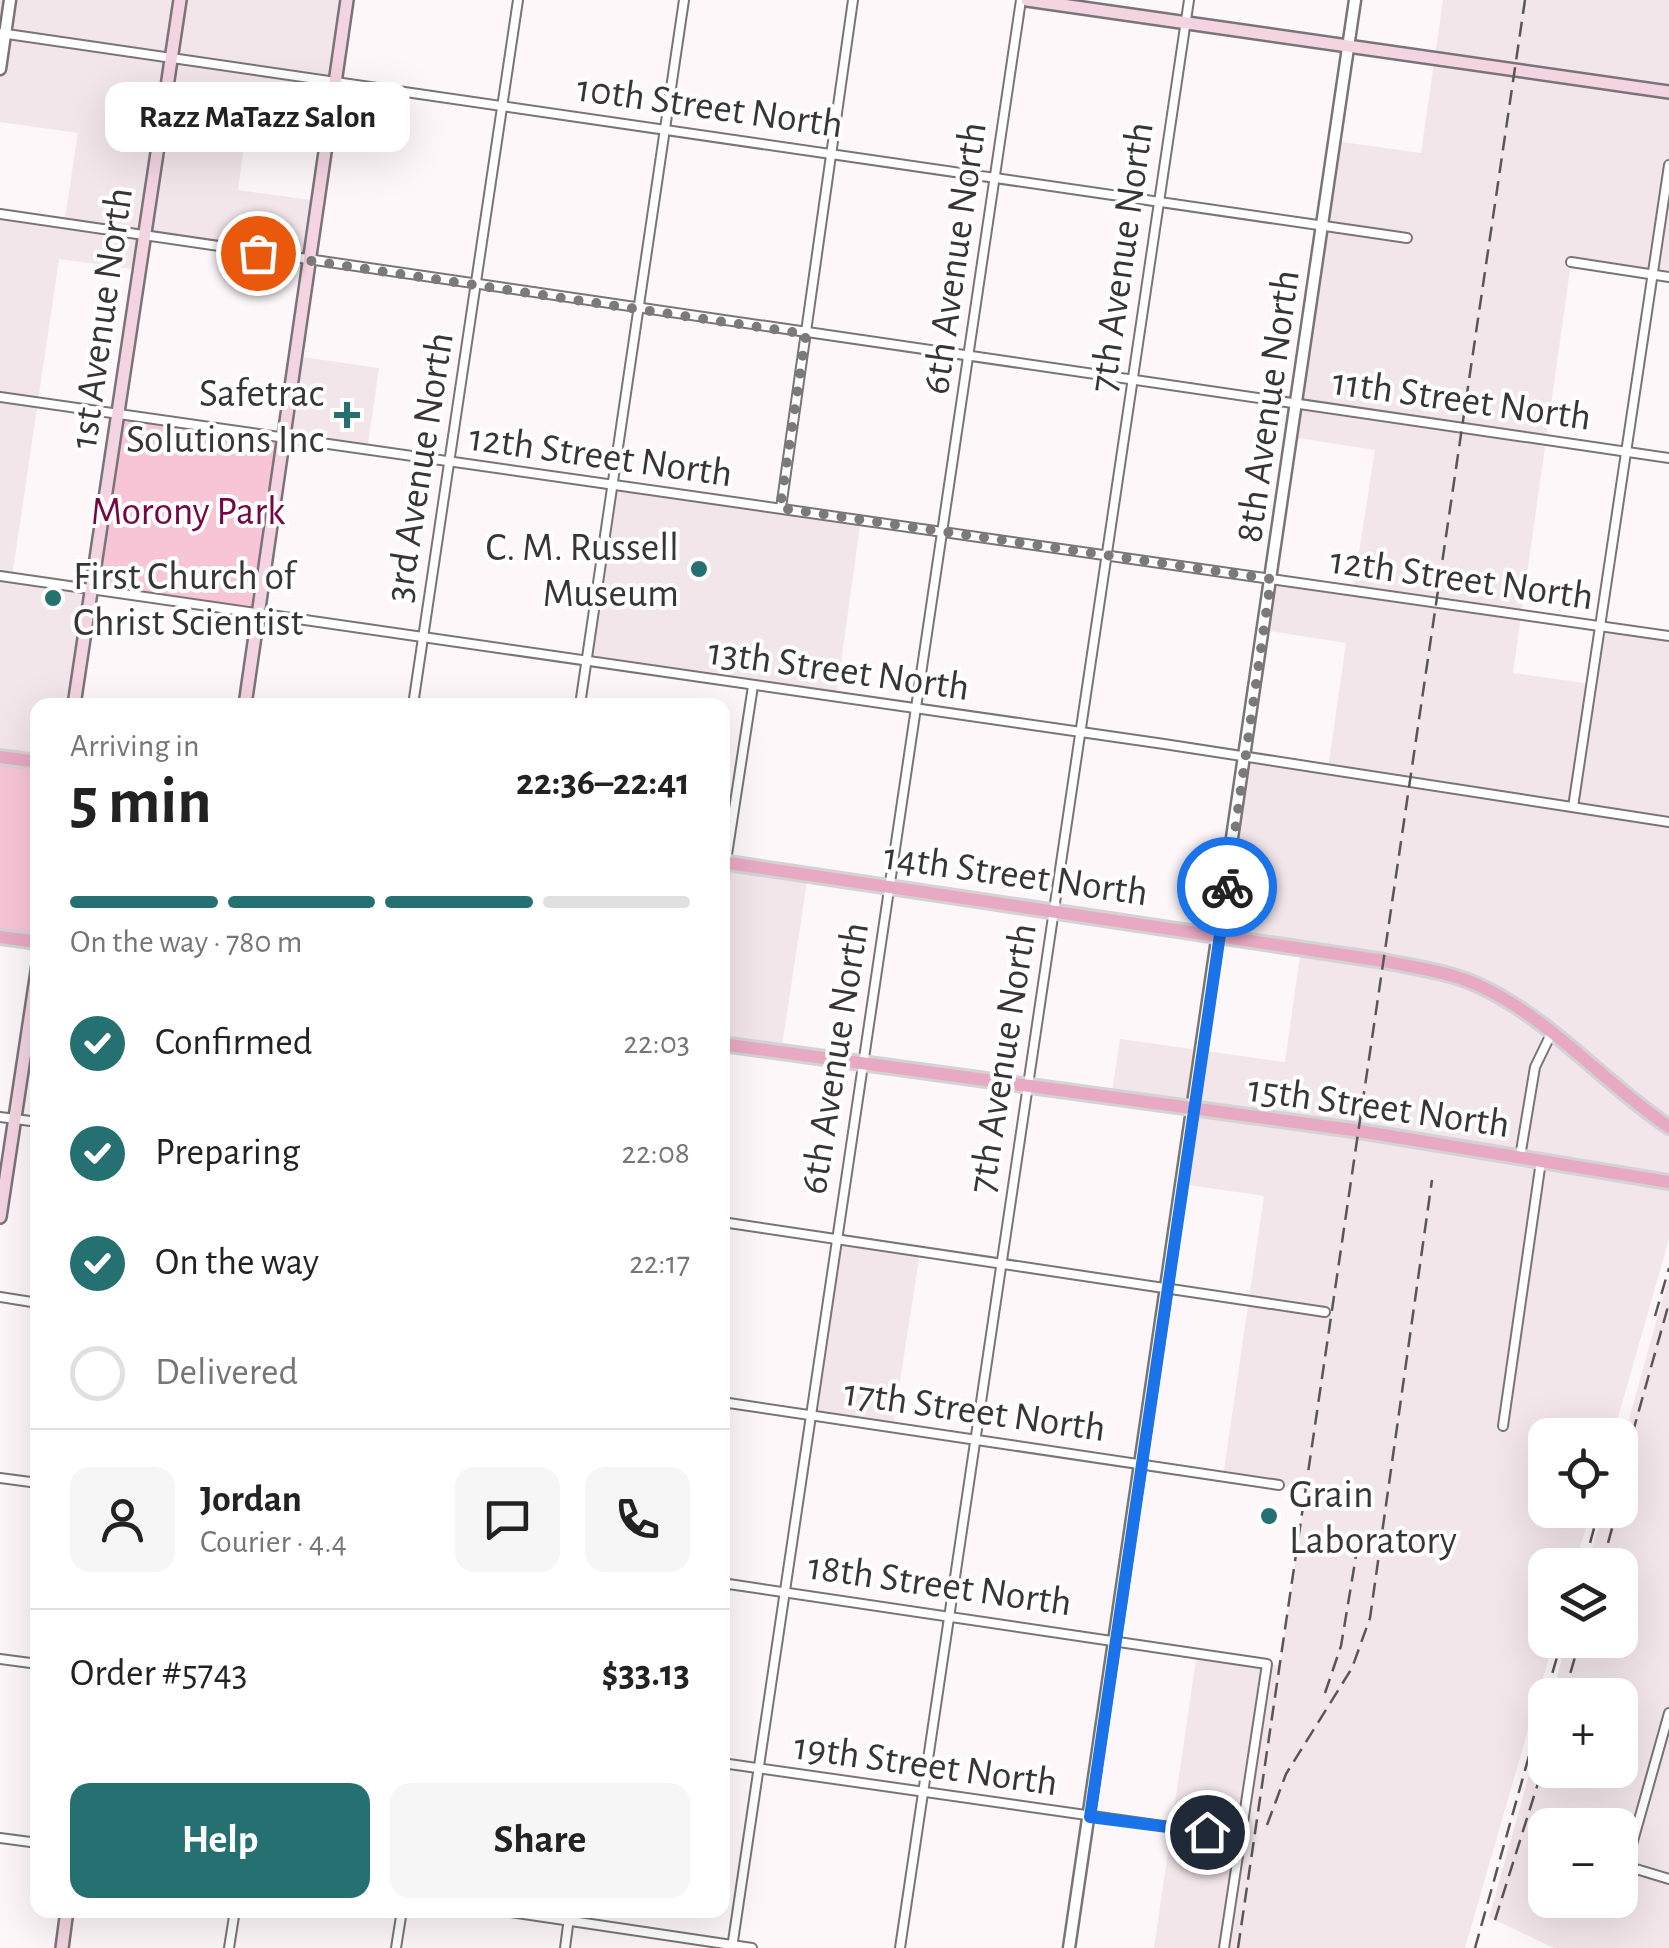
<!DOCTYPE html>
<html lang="en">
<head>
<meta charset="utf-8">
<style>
  :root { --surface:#fff; --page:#f6f6f6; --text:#222; --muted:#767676; --line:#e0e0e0; --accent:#257070 }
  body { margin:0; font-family:"Alegreya Sans",sans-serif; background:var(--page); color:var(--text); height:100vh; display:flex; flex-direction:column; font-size:38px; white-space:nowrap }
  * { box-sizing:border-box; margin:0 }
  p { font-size:32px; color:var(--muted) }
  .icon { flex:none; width:55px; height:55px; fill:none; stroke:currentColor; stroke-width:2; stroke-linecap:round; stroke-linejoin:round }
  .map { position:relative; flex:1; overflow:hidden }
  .panel { position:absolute; left:30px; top:698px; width:700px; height:1220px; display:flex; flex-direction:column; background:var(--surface); border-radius:20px; box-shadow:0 10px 40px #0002 }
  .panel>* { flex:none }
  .controls { position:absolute; left:1528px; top:1418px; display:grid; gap:20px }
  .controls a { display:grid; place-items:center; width:110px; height:110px; border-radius:20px; background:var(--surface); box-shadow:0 10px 40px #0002; font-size:50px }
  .pin { position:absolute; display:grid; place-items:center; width:85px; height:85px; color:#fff; margin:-42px; border:5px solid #fff; border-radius:50%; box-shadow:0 2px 10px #0007 }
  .courier { position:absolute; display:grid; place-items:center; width:100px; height:100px; margin:-50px; border:8px solid #1a73e8; border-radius:50%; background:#fff; color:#222; box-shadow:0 2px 12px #0007 }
  .bubble { position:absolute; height:70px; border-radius:20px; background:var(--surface); box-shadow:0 10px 40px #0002; font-size:32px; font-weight:700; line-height:70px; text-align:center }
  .headline em { font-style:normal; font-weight:700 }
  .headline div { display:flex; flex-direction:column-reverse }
  .headline { display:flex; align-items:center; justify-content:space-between; height:170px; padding:0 40px }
  h1 { font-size:65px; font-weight:700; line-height:75px }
  .bar { display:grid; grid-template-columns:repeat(4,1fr); gap:15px 10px; align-content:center; height:120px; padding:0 40px }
  .bar i { height:12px; border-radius:8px; background:var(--line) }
  .bar .selected { background:var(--accent) }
  .bar p { grid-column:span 4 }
  .line { display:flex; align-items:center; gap:25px; padding:0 40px; border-top:2px solid var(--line) }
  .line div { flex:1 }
  .round { display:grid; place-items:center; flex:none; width:105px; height:105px; border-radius:20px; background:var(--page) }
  ol { padding:0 40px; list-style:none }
  li { display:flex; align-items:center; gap:30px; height:110px }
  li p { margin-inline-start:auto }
  li .icon { padding:10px; border-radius:50%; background:var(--accent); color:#fff; stroke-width:4 }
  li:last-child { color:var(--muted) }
  li i { width:55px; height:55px; border:5px solid var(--line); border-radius:50% }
  .primary-button { display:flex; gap:20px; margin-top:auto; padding:20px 40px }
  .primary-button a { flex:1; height:115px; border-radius:20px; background:var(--accent); color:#fff; font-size:40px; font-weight:700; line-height:115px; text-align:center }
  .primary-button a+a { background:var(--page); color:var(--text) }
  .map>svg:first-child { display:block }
  .built { fill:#f3e6ea; fill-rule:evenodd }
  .green { fill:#f8c5d7 }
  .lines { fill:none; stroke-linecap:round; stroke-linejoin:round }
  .minor-casing { stroke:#797576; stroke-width:12 }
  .tertiary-casing { stroke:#797576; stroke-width:15 }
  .secondary-casing { stroke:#797576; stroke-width:16 }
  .primary-casing { stroke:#d3d3d3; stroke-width:18 }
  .minor { stroke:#fff; stroke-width:8 }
  .tertiary { stroke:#fff; stroke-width:10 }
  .secondary { stroke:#f4d4e1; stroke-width:11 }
  .primary { stroke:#e8a9c3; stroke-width:12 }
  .rail { stroke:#595656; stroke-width:2.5; stroke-dasharray:15 8; stroke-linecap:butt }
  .done { stroke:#7c797a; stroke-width:10; stroke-dasharray:0 18 }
  .route { stroke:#1a73e8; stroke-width:12 }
  .poi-dot { fill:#257070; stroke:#fff; stroke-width:4 }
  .labels { text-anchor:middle; stroke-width:8; stroke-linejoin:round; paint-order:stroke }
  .street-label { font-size:40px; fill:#373535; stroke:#fff }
  .poi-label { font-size:40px; fill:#373535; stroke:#fff; text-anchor:end }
  .park-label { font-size:40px; fill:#750543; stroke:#fff }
</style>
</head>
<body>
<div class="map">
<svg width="1669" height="1948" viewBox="0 0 1669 1948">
  <rect width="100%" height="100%" fill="#fdf7f9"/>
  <g class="built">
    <path d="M0,0H347L331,115L250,104L238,190L318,201L309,261L145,238L140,270L59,259L12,577L91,590L74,705H38L37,762L0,756V214L64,224L78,133L0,122Z"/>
    <path d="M1443,0H1669V277L1571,263L1513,673L1591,684L1600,628L1669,636V1239L1613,1435H1545V1510H1591L1575,1565H1545V1640H1554L1465,1948H1154L1197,1652L1280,1666L1306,1490L1223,1477L1264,1196L1182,1184L1193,1111L1111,1099L1120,1039L1285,1062L1301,949L1220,936L1246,756L1328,769L1346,643L1264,630L1271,579L1353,591L1375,450L1292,437L1335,141L1421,153Z"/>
    <path d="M295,356L379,368L367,451L283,438Z"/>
    <path d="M614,484L861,519L836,698L587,661Z"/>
    <path d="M726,863L808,875L781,1052L723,1044Z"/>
    <path d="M836,1239L920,1252L893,1427L810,1415Z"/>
    <path d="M1669,1276V1948H1554L1489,1917L1545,1719V1770H1620V1695H1552L1567,1640H1620V1565H1588L1603,1510H1620V1451ZM1545,1825H1620V1900H1545Z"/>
  </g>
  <g class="green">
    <path d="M119,414L283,438L258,615L91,590Z"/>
    <path d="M0,756L37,762V942L0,937Z"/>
  </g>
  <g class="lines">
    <defs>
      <g id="minor">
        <path d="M0,33L1407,238"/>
        <path d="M0,214L1669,458"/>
        <path d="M1571,262L1669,277"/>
        <path d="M0,397L1669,636"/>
        <path d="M781,508L853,0"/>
        <path d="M0,576L1164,744L1669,822"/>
        <path d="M413,705L518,0"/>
        <path d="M580,705L684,0"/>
        <path d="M1573,807L1669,165"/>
        <path d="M722,887L753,686"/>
        <path d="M0,1117L38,1122"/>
        <path d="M1520,1157L1535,1067L1552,1032"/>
        <path d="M722,1222L1325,1312"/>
        <path d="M0,1297L38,1303"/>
        <path d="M722,1402L1279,1485"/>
        <path d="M1503,1426L1541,1161"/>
        <path d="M0,1478L38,1483"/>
        <path d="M722,1583L1267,1664L1224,1948"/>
        <path d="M0,1659L38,1664"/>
        <path d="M1669,1713L1626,1866L1669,1879"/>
        <path d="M722,1763L1240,1837"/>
        <path d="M0,1838L38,1843"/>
        <path d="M497,1910L752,1948"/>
        <path d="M229,1948L235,1910"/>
        <path d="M396,1948L402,1910"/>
        <path d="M565,1948L570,1910"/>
        <path d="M732,1948L1021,0"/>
        <path d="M900,1948L1189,0"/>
      </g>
      <g id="tertiary">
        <path d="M0,69L10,0"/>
        <path d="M1069,1948L1355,0"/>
      </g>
      <g id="secondary">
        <path d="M1027,0L1669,92"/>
        <path d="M74,705L180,0"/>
        <path d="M245,705L347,0"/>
        <path d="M0,1217L38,965"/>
        <path d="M62,1948L67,1910"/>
      </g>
      <g id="primary">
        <path d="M0,757L38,762"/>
        <path d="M722,862L1384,961C1416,968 1452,972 1482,987C1553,1021 1605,1084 1669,1127"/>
        <path d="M0,937L38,942"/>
        <path d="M722,1044L1353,1130L1669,1182"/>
      </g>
    </defs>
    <use href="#minor" class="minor-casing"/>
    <use href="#tertiary" class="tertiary-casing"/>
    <use href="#secondary" class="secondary-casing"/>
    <use href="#primary" class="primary-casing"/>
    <use href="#minor" class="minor"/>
    <use href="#tertiary" class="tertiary"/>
    <use href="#secondary" class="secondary"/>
    <use href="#primary" class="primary"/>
    <g class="rail">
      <path d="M1655,1316L1669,1268"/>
      <path d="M1620,1478L1669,1303"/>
      <path d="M1584,1565L1599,1510"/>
      <path d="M1602,1565L1617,1510"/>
      <path d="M1325,1693L1341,1646L1360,1532"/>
      <path d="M1546,1695L1562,1640"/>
      <path d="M1564,1695L1580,1640"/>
      <path d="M1267,1825L1286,1774L1352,1668L1370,1618L1432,1180"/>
      <path d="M1495,1920L1545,1761"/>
      <path d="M1238,1948L1525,0"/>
      <path d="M1475,1948L1545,1699"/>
    </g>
  </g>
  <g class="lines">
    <path class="done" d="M258,253L806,334L780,508L1271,579L1227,887"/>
    <path class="route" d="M1207,1832L1090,1817L1227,887"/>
  </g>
  <g class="poi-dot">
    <path d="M342 400h10v10h10v10h-10v10h-10v-10h-10v-10h10z"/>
    <circle cx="699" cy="569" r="10"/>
    <circle cx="53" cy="598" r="10"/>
    <circle cx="1269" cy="1516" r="10"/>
  </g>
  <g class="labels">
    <g class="street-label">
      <text transform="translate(710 105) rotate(8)" y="14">10th Street North</text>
      <text transform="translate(1120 257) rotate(-82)" y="14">7th Avenue North</text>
      <text transform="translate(953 258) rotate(-82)" y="14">6th Avenue North</text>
      <text transform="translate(100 318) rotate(-82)" y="14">1st Avenue North</text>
      <text transform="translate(1462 398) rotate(8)" y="14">11th Street North</text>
      <text transform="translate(1266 406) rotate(-82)" y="14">8th Avenue North</text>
      <text transform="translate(601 454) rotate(8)" y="14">12th Street North</text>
      <text transform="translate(418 467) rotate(-81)" y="14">3rd Avenue North</text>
      <text transform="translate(1462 577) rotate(8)" y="14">12th Street North</text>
      <text transform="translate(839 668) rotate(8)" y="14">13th Street North</text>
      <text transform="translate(1016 873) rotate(8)" y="14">14th Street North</text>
      <text transform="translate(833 1058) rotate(-81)" y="14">6th Avenue North</text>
      <text transform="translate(1001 1058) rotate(-81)" y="14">7th Avenue North</text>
      <text transform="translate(1379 1105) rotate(8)" y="14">15th Street North</text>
      <text transform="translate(975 1409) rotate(8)" y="14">17th Street North</text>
      <text transform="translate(940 1583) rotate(8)" y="14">18th Street North</text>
      <text transform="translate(926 1763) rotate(8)" y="14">19th Street North</text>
    </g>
    <g class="poi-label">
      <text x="324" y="406">Safetrac<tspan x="324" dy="46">Solutions Inc</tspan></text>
      <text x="679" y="560">C. M. Russell<tspan x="679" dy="46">Museum</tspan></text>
      <text x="73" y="589" text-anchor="start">First Church of<tspan x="73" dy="46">Christ Scientist</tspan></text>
      <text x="1289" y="1507" text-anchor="start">Grain<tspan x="1289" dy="46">Laboratory</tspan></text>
    </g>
    <g class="park-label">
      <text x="188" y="524">Morony Park</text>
    </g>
  </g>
</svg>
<div class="controls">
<a><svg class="icon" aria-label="locate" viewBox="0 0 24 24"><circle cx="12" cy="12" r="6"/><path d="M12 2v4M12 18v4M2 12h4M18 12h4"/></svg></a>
<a><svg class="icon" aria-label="layers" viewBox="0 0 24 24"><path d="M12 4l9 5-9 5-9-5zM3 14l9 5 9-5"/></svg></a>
<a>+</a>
<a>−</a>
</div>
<div class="pin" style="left:258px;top:253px;background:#ea580c"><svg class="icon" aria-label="bag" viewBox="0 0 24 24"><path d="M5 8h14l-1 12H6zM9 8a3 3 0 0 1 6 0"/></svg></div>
<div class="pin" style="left:1207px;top:1832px;background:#1f2937"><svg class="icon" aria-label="home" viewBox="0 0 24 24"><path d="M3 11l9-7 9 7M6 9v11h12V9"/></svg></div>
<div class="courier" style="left:1227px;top:887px"><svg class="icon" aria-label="bike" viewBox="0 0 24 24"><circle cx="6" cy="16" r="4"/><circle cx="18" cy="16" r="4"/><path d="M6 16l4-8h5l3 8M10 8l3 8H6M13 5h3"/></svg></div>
<div class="bubble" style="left:105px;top:82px;width:305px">Razz MaTazz Salon</div>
<section class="panel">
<div class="headline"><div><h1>5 min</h1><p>Arriving in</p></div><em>22:36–22:41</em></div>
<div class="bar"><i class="selected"></i><i class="selected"></i><i class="selected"></i><i></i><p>On the way · 780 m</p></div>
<ol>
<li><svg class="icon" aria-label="check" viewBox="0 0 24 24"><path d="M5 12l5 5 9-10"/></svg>Confirmed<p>22:03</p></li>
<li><svg class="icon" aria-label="check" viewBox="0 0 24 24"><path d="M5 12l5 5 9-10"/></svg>Preparing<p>22:08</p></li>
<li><svg class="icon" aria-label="check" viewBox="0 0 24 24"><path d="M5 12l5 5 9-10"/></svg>On the way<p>22:17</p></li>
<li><i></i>Delivered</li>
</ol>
<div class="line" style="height:180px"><a class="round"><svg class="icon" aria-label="person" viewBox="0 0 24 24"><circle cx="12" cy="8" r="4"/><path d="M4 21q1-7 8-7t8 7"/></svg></a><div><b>Jordan</b><p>Courier · 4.4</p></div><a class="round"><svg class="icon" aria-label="chat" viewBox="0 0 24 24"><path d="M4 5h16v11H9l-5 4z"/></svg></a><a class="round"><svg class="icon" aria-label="phone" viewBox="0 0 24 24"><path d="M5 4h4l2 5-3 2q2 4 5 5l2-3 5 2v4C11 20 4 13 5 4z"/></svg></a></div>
<div class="line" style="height:130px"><div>Order #5743</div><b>$33.13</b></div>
<div class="primary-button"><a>Help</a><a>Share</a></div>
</section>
</div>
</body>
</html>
